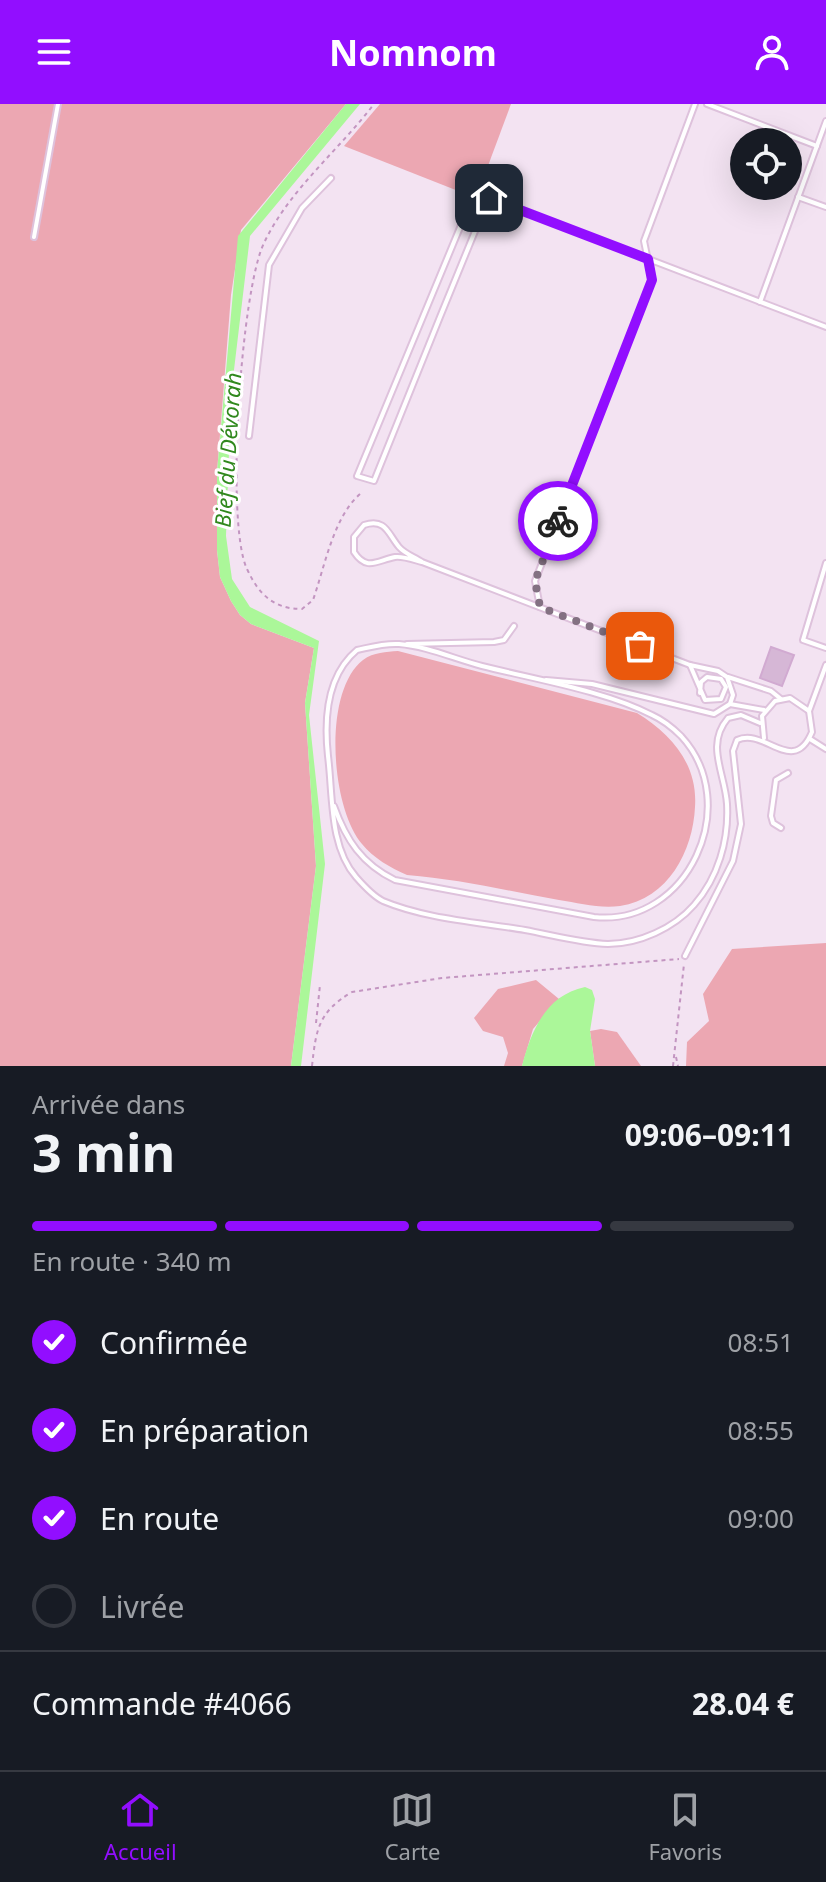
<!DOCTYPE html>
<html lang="fr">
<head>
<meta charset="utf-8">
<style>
  :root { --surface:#171b24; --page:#20242c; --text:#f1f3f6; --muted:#9ea1a6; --line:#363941; --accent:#920eff }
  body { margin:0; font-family:"Noto Sans",sans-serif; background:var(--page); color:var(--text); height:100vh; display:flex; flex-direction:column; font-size:30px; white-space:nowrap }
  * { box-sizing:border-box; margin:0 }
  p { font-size:26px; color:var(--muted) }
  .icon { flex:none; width:44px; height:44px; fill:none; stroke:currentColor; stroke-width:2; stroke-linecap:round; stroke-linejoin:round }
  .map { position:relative; height:962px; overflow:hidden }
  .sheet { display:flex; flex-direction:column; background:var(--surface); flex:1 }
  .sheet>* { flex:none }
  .buttons { position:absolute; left:730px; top:24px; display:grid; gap:16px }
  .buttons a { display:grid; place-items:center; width:72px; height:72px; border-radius:50%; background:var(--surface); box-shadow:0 8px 32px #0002; font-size:40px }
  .pin { position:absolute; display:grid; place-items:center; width:68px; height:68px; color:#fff; margin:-34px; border-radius:16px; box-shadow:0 4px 12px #0006 }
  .courier { position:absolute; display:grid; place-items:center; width:80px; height:80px; margin:-40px; border:6px solid #920eff; border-radius:50%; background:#fff; color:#222; box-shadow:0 2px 10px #0007 }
  .head em { font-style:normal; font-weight:700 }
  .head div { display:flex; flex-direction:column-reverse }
  .head { display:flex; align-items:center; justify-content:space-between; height:136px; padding:0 32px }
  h1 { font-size:52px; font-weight:700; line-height:60px }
  .bar { display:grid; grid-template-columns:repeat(4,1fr); gap:12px 8px; align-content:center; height:96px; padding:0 32px }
  .bar i { height:10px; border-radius:6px; background:var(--line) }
  .bar .on { background:var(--accent) }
  .bar p { grid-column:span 4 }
  .line { display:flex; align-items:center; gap:20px; padding:0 32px; border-top:2px solid var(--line) }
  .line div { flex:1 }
  ol { padding:0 32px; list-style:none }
  li { display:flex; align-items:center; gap:24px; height:88px }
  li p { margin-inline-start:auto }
  li .icon { padding:8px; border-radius:50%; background:var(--accent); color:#fff; stroke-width:4 }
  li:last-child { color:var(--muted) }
  li i { width:44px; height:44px; border:4px solid var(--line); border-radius:50% }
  header { display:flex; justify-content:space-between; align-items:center; height:104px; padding:0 32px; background:var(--accent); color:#fff; font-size:36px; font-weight:700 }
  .tabs { display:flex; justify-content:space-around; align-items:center; height:112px; border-top:2px solid var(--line); background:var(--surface); font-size:22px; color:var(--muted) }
  .tabs a { display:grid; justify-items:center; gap:4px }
  .tabs .on { color:var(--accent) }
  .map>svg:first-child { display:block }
  .green { fill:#eca7b2 }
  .water { fill:#abf799 }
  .building { fill:#d6b7d6; stroke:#d1aad1; stroke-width:2 }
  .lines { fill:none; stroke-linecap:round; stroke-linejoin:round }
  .service-casing { stroke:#dec2dc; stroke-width:8 }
  .path { stroke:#c395c1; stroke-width:2; stroke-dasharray:4 4; stroke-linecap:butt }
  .service { stroke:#fff; stroke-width:4 }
  .done { stroke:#837182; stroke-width:8; stroke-dasharray:0 14.4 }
  .route { stroke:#920eff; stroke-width:10 }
  .labels { text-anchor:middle; stroke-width:6; stroke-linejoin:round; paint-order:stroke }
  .water-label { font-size:22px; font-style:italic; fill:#30881d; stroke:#fff }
</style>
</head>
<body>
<header><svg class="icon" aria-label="menu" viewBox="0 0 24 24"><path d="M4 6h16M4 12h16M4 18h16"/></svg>Nomnom<svg class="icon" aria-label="person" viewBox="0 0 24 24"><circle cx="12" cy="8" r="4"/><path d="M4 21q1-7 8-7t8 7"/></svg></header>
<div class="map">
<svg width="826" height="962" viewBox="0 0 826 962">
  <rect width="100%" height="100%" fill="#f3e3f2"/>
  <g class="green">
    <path d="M0,0H346L241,126L231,191L217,368V446L220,473L231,497L240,511L251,520L314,544L305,599L316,762L291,962H0Z"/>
    <path d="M380,0H511L476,94L344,42Z"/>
    <path d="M398,547L637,609C671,630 698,660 695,703C693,747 668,795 620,802C600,805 579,799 559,796C509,787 458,775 407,771C391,764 373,754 362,740C331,704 322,588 363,556C374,548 386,548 398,547Z"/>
    <path d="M826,839V962H686L687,938L709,917L703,890L732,845Z"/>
    <path d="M536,876L559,895L533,925L522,962H504L508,949L503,933L483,927L474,914L498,885Z"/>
    <path d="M601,925L617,928L641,962H595L590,927Z"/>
  </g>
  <g class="water">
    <path d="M346,0H360L250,132L231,291L226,432L232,475L250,503L319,537L309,611L325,760L301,962H291L316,762L305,599L314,544L251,520L240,511L231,497L220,473L217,446V368L238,132Z"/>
    <path d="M585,883L592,886L595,895L590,927L595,962H522C531,927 546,891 585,883Z"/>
  </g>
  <path class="building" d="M771,543L794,551L782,582L760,574Z"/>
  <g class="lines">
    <defs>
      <g id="service">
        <path d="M707,0L817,42"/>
        <path d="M798,93L826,103"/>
        <path d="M480,115L461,121L357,372L374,377C409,290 444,202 480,115L489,94L826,223"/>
        <path d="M34,133L58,0"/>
        <path d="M760,198L826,17"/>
        <path d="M249,332L269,161L302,104L331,74"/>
        <path d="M422,458C414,456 403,452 395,453C378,456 367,468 354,448V433L364,421C386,414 388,430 399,443C405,450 415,453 422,458L690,561L718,567L727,573L733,591L730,600L714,610L592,580L546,576"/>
        <path d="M826,459L803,536L826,544"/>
        <path d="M540,503L535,477L652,176L644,137L695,0"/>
        <path d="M407,540L494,538L504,536L514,522"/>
        <path d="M690,561L705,596L721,595L726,583L721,575L707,573L701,578L700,589"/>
        <path d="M728,573L771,587L781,595"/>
        <path d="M730,600L764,606"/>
        <path d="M809,607L826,561"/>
        <path d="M810,635L826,645"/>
        <path d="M334,702C346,736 362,760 395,776L594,813C688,823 744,700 681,632C673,624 663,616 652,611C606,587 533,575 482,562C455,555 426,542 399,540C384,539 371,543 357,546C327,571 324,615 328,652C333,691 329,742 356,773C363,781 373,792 383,797C426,815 478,818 525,826C552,831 581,839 608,840C639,840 674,824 694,801C718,774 729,736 727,700C725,669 705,641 728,614L741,611L760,619"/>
        <path d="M781,724L773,719L771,712L776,676L788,669"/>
        <path d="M685,852L733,757L741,720L733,647L737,636C765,623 793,673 812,628L809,607L790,594L775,597L762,612L764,634"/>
      </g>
    </defs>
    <use href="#service" class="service-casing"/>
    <g class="path">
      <path d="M360,390C333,414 325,462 313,496L302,505C274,505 259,491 247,465C225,419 241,186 264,139C289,86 339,46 374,0"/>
      <path d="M316,919L320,881"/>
      <path d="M676,953L678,962"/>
      <path d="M312,962C316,926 318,908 352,888L442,874L679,855"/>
      <path d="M673,962L684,860"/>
    </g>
    <use href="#service" class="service"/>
  </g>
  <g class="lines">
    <path class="done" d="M558,417L535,477L540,503L640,542"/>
    <path class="route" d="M489,94L648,155L652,176L558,417"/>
  </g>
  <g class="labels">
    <g class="water-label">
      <text transform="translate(228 346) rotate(-86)" y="8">Bief du Dévorah</text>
    </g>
  </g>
</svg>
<div class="buttons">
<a><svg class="icon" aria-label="locate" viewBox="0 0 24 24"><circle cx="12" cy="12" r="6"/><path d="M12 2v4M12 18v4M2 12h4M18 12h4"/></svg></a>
</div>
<div class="pin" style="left:640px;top:542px;background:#ea580c"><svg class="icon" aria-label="bag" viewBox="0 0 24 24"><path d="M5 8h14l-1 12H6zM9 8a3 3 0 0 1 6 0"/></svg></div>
<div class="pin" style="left:489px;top:94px;background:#1f2937"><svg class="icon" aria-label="home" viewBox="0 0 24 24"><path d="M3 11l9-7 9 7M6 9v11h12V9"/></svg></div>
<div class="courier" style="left:558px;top:417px"><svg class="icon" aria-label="bike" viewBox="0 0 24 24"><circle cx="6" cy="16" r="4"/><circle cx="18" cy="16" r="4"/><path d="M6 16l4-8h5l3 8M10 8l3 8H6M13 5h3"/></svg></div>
</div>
<section class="sheet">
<div class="head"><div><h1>3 min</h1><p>Arrivée dans</p></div><em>09:06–09:11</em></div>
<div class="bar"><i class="on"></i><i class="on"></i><i class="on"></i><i></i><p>En route · 340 m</p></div>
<ol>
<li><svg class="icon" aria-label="check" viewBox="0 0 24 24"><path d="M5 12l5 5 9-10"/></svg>Confirmée<p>08:51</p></li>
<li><svg class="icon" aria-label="check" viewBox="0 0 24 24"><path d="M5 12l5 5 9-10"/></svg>En préparation<p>08:55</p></li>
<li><svg class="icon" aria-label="check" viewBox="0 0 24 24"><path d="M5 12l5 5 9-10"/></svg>En route<p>09:00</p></li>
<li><i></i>Livrée</li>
</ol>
<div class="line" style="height:104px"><div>Commande #4066</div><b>28.04 €</b></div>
</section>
<nav class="tabs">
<a class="on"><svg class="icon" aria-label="home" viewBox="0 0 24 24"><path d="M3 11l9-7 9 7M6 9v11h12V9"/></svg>Accueil</a>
<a><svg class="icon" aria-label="map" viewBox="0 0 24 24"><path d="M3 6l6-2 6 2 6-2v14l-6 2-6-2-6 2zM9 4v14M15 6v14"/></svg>Carte</a>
<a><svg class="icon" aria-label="saved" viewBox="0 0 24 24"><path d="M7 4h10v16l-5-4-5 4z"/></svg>Favoris</a>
</nav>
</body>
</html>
